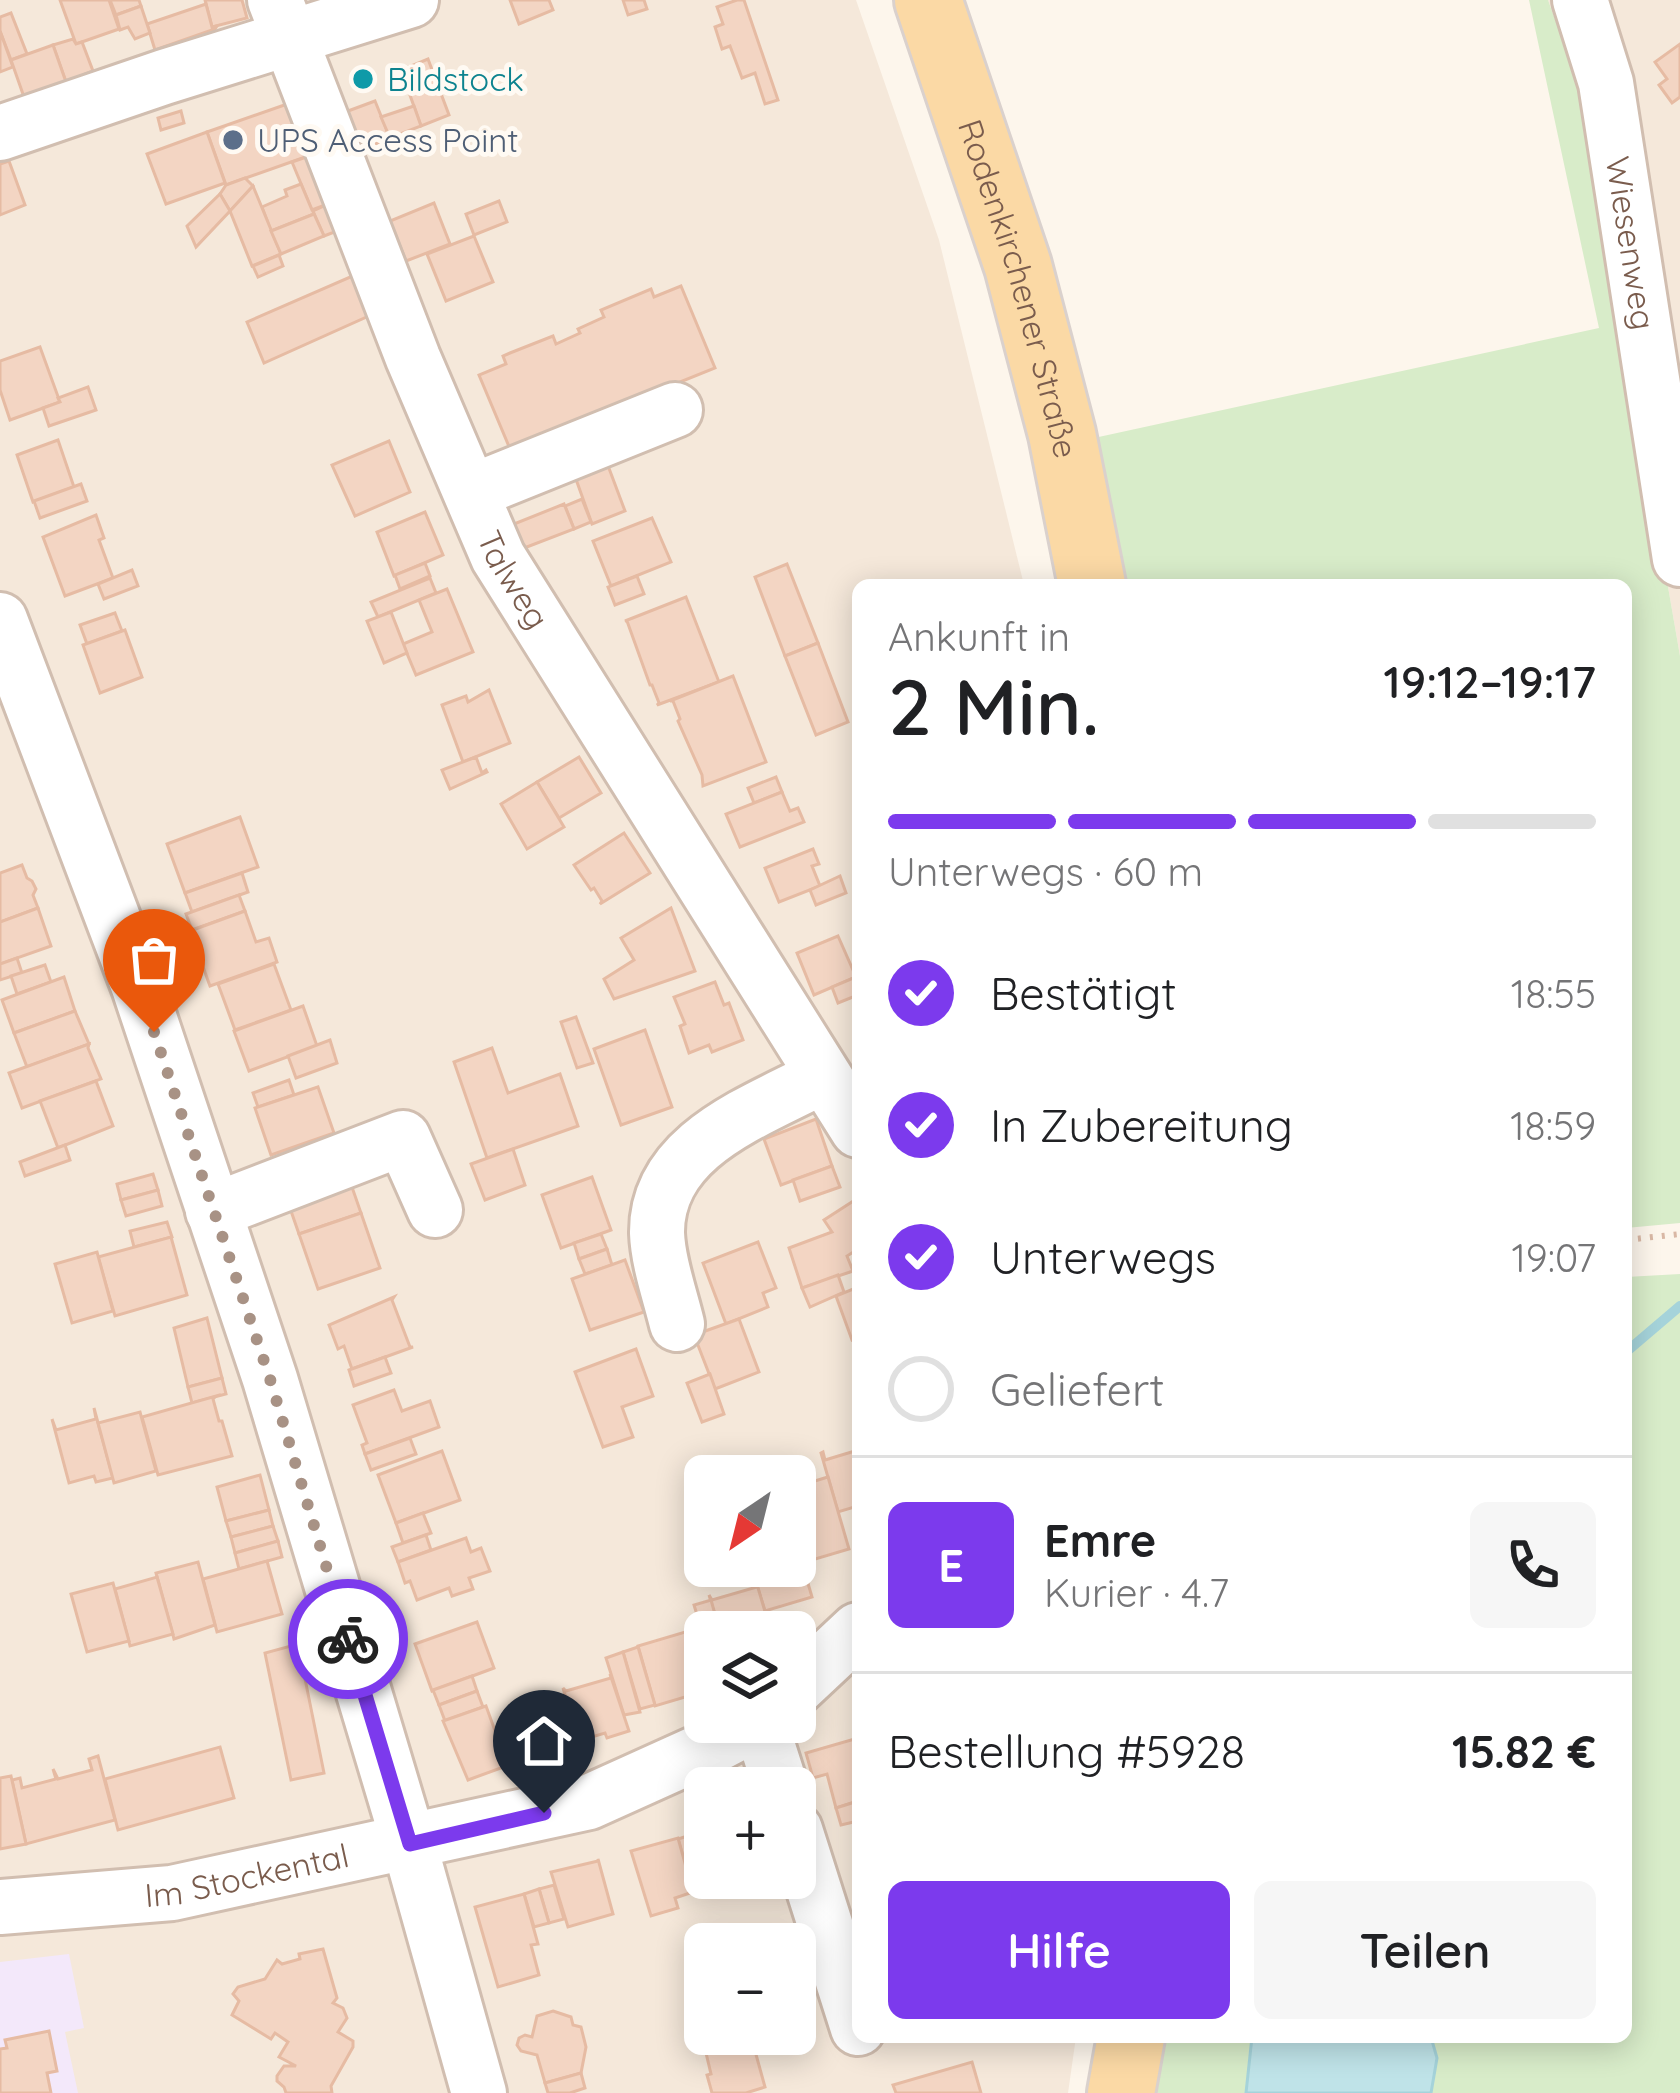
<!DOCTYPE html>
<html lang="de">
<head>
<meta charset="utf-8">
<style>
  :root { --surface:#fff; --page:#f6f6f6; --text:#202124; --muted:#757577; --line:#e0e0e0; --accent:#7c3aed }
  body { margin:0; font-family:Quicksand,sans-serif; background:var(--page); color:var(--text); height:100vh; display:flex; flex-direction:column; font-size:45px; white-space:nowrap }
  * { box-sizing:border-box; margin:0 }
  p { font-size:39px; color:var(--muted) }
  .icon { flex:none; width:66px; height:66px; fill:none; stroke:currentColor; stroke-width:2; stroke-linecap:round; stroke-linejoin:round }
  .map { position:relative; flex:1; overflow:hidden }
  .drawer { position:absolute; left:852px; top:579px; width:780px; height:1464px; display:flex; flex-direction:column; background:var(--surface); border-radius:18px; box-shadow:0 6px 30px #0003 }
  .drawer>* { flex:none }
  .needle { width:78px; rotate:215deg }
  .fabs { position:absolute; left:684px; top:1455px; display:grid; gap:24px }
  .fabs a { display:grid; place-items:center; width:132px; height:132px; border-radius:18px; background:var(--surface); box-shadow:0 6px 30px #0003; font-size:60px }
  .pin { position:absolute; display:grid; place-items:center; width:102px; height:102px; color:#fff; margin:-123px -51px; border-radius:50% 50% 50% 0; rotate:-45deg; box-shadow:0 0 12px #0007 }
  .pin .icon { rotate:45deg }
  .courier { position:absolute; display:grid; place-items:center; width:120px; height:120px; margin:-60px; border:9px solid #7c3aed; border-radius:50%; background:#fff; color:#222; box-shadow:0 3px 15px #0007 }
  .headline em { font-style:normal; font-weight:600 }
  .headline div { display:flex; flex-direction:column-reverse }
  .headline { display:flex; align-items:center; justify-content:space-between; height:204px; padding:0 36px }
  h1 { font-size:78px; font-weight:600; line-height:90px }
  .bar { display:grid; grid-template-columns:repeat(4,1fr); gap:18px 12px; align-content:center; height:144px; padding:0 36px }
  .bar i { height:15px; border-radius:9px; background:var(--line) }
  .bar .current { background:var(--accent) }
  .bar p { grid-column:span 4 }
  .line { display:flex; align-items:center; gap:30px; padding:0 36px; border-top:3px solid var(--line) }
  .line div { flex:1 }
  .round { display:grid; place-items:center; flex:none; width:126px; height:126px; border-radius:18px; background:var(--page) }
  ol { padding:0 36px; list-style:none }
  li { display:flex; align-items:center; gap:36px; height:132px }
  li p { margin-inline-start:auto }
  li .icon { padding:12px; border-radius:50%; background:var(--accent); color:#fff; stroke-width:4 }
  li:last-child { color:var(--muted) }
  li i { width:66px; height:66px; border:6px solid var(--line); border-radius:50% }
  .primary-button { display:flex; gap:24px; margin-top:auto; padding:24px 36px }
  .primary-button a { flex:1; height:138px; border-radius:18px; background:var(--accent); color:#fff; font-size:48px; font-weight:600; line-height:138px; text-align:center }
  .primary-button a+a { background:var(--page); color:var(--text) }
  .map>svg:first-child { display:block }
  .residential { fill:#f5e8da; fill-rule:evenodd }
  .education { fill:#f3e8fa }
  .green { fill:#d8ecc9 }
  .water { fill:#bfe3e8; stroke:#a5d3da; stroke-width:3 }
  .lines { fill:none; stroke-linecap:round; stroke-linejoin:round }
  .stream { stroke:#a5d3da; stroke-width:10 }
  .building { fill:#f3d5c3; stroke:#e6bba3; stroke-width:3 }
  .minor-casing { stroke:#d1beb0; stroke-width:60 }
  .major-casing { stroke:#dad1cd; stroke-width:72 }
  .path { stroke:#d9b8a5; stroke-width:6; stroke-dasharray:3 9; stroke-linecap:butt }
  .minor { stroke:#fff; stroke-width:54 }
  .major { stroke:#fbd9a5; stroke-width:66 }
  .done { stroke:#a89285; stroke-width:12; stroke-dasharray:0 21.6 }
  .route { stroke:#7c3aed; stroke-width:15 }
  .culture-dot { fill:#0f9aa8; stroke:#fffaf3; stroke-width:4.5 }
  .service-dot { fill:#5c6f8a; stroke:#fffaf3; stroke-width:4.5 }
  .labels { text-anchor:middle; stroke-width:10; stroke-linejoin:round; paint-order:stroke }
  .culture-label { font-size:33px; fill:#0d838f; stroke:#fffaf3; text-anchor:start }
  .service-label { font-size:33px; fill:#4e5e75; stroke:#fffaf3; text-anchor:start }
  .street-label { font-size:33px; fill:#7a5c4d; stroke:#fffaf3 }
</style>
</head>
<body>
<div class="map">
<svg width="1680" height="2093" viewBox="0 0 1680 2093">
  <rect width="100%" height="100%" fill="#fdf6ec"/>
  <g class="residential">
    <path d="M0,0H856L939,240L1024,585H858V2037H1076L1068,2093H0ZM705,1476H795V1566H705ZM705,1632H795V1722H705ZM705,1788H795V1878H705ZM705,1944H795V2034H705Z"/>
    <path d="M1548,0H1680V656L1583,96Z"/>
  </g>
  <path class="education" d="M69,1954L84,2028L65,2032L78,2093H0V1962Z"/>
  <g class="green">
    <path d="M1529,0H1548L1583,96L1680,656V1223L1626,1228V585H1118L1094,438L1599,328Z"/>
    <path d="M1680,1274V2093H1142L1152,2037H1626V1277Z"/>
  </g>
  <path class="water" d="M1252,2037H1431L1437,2058L1431,2093H1246Z"/>
  <g class="lines">
    <path class="stream" d="M1626,1352L1680,1306"/>
  </g>
  <g class="building">
    <path d="M60,0H109L119,29L76,44Z"/>
    <path d="M110,0H139L141,6L116,15Z"/>
    <path d="M205,0H242L247,18L212,27Z"/>
    <path d="M510,0H549L553,10L519,24Z"/>
    <path d="M623,0H644L647,9L628,15Z"/>
    <path d="M737,0H744L778,100L765,104L755,73L742,78L730,46L722,49L715,27L723,24L717,7Z"/>
    <path d="M206,4L212,27L217,26L215,29L155,50L147,24Z"/>
    <path d="M141,6L150,33L135,39L128,27L120,30L116,15Z"/>
    <path d="M11,13L27,54L11,60L0,31V17Z"/>
    <path d="M0,31L13,67L0,72Z"/>
    <path d="M73,39L76,44L82,42L93,71L66,82L53,45Z"/>
    <path d="M1680,44V97L1672,103L1659,85L1667,79L1655,62Z"/>
    <path d="M53,45L66,82L24,97L11,60Z"/>
    <path d="M428,59L449,115L421,126L401,70Z"/>
    <path d="M375,101L390,138L354,153L340,114Z"/>
    <path d="M293,102L311,155L226,185L207,132Z"/>
    <path d="M414,106L421,126L390,138L381,117Z"/>
    <path d="M181,111L184,123L161,130L158,118Z"/>
    <path d="M207,132L225,183L166,204L147,154Z"/>
    <path d="M312,155L333,202L312,210L292,162Z"/>
    <path d="M9,161L25,205L0,215V164Z"/>
    <path d="M245,178L253,186L230,211L220,194L226,185Z"/>
    <path d="M301,184L312,210H317L313,211L314,214L271,231L262,207L287,196L285,190Z"/>
    <path d="M253,186L281,254L252,266L230,211Z"/>
    <path d="M220,194L230,211L196,247L187,226Z"/>
    <path d="M499,201L507,222L474,235L466,214Z"/>
    <path d="M333,202L345,228L324,236L313,211Z"/>
    <path d="M434,203L450,244L406,261L390,221Z"/>
    <path d="M314,214L324,236L281,254L271,231Z"/>
    <path d="M474,236L493,282L446,301L427,254Z"/>
    <path d="M279,255L283,266L258,277L253,266Z"/>
    <path d="M364,271L382,310L264,363L247,322Z"/>
    <path d="M681,286L715,368L613,409L513,456L479,375L506,364L503,356L510,353L553,336L556,344L580,333L578,329L604,317L601,310L651,289L654,297Z"/>
    <path d="M40,347L60,402L10,420L0,390V361Z"/>
    <path d="M88,387L96,410L49,426L43,408L60,402L58,398Z"/>
    <path d="M58,440L74,487L33,502L17,455Z"/>
    <path d="M389,441L410,492L355,516L332,465Z"/>
    <path d="M604,455L625,511L592,524L572,468Z"/>
    <path d="M81,484L87,501L40,518L34,501Z"/>
    <path d="M582,499L591,522L574,529L565,506Z"/>
    <path d="M564,504L574,529L519,550L509,526Z"/>
    <path d="M425,512L443,555L394,576L377,532Z"/>
    <path d="M96,515L104,538L99,540L113,578L65,596L43,537Z"/>
    <path d="M652,518L671,562L611,586L593,541Z"/>
    <path d="M425,563L430,576L400,589L395,575Z"/>
    <path d="M787,564L818,643L785,656L755,577Z"/>
    <path d="M132,570L138,586L104,599L98,584Z"/>
    <path d="M637,576L644,594L615,605L608,587Z"/>
    <path d="M430,578L436,593L378,617L371,602Z"/>
    <path d="M447,589L473,652L416,675L403,644L432,632L419,600Z"/>
    <path d="M686,597L719,682L657,705L659,703L652,685H650L627,621H625Z"/>
    <path d="M391,612L407,653L384,663L367,621Z"/>
    <path d="M115,613L122,631L87,644L80,625Z"/>
    <path d="M125,630L142,677L100,693L83,645Z"/>
    <path d="M818,643L848,722L816,735L785,656Z"/>
    <path d="M733,676L766,762L703,786L702,775L678,721L680,719L673,701H670Z"/>
    <path d="M489,690L510,743L463,762L442,705L466,696L468,702Z"/>
    <path d="M476,757L482,773L486,770L487,772L450,789L442,770Z"/>
    <path d="M579,757L601,793L559,818L537,782Z"/>
    <path d="M776,777L782,792L754,803L748,788Z"/>
    <path d="M537,782L564,827L527,849L501,804Z"/>
    <path d="M782,792L790,811L798,808L804,822L740,847L726,814Z"/>
    <path d="M240,817L258,867L185,893L167,844Z"/>
    <path d="M624,833L650,873L600,904L602,901L594,888L591,890L574,865Z"/>
    <path d="M813,849L819,864L812,866L820,886L779,902L765,868Z"/>
    <path d="M22,865L27,878L32,881L36,889L33,895L38,908L0,922V873Z"/>
    <path d="M242,873L248,892L192,912L185,893Z"/>
    <path d="M840,876L846,893L816,905L810,890Z"/>
    <path d="M239,895L245,911L192,930L186,914Z"/>
    <path d="M38,908L51,946L0,964V922Z"/>
    <path d="M671,908L695,971L614,999L604,979L634,960L621,938Z"/>
    <path d="M245,911L256,942L269,938L277,962L210,986L190,931Z"/>
    <path d="M838,936L856,977L814,995L797,953Z"/>
    <path d="M17,958L22,973L0,980V964Z"/>
    <path d="M274,964L291,1010L235,1030L218,984Z"/>
    <path d="M45,965L51,982L17,994L11,976Z"/>
    <path d="M858,976V995L838,1003L832,987Z"/>
    <path d="M64,977L75,1011L14,1033L2,1000Z"/>
    <path d="M715,982L724,1005L729,1003L743,1040L712,1052L709,1045L689,1053L680,1026L685,1024L674,997Z"/>
    <path d="M303,1006L317,1046L249,1071L234,1031Z"/>
    <path d="M75,1011L89,1044L27,1067L14,1033Z"/>
    <path d="M576,1017L593,1063L577,1068L561,1022Z"/>
    <path d="M645,1030L672,1107L621,1125L594,1049Z"/>
    <path d="M330,1040L337,1063L296,1078L288,1056Z"/>
    <path d="M89,1044L88,1048L101,1079L22,1108L9,1073Z"/>
    <path d="M492,1048L508,1093L560,1074L578,1126L487,1158L454,1062Z"/>
    <path d="M289,1080L294,1095L258,1107L253,1093Z"/>
    <path d="M96,1081L113,1126L58,1148L40,1101Z"/>
    <path d="M318,1087L334,1133L271,1155L255,1108Z"/>
    <path d="M816,1119L832,1166L781,1185L764,1139Z"/>
    <path d="M65,1145L70,1160L25,1176L20,1162Z"/>
    <path d="M513,1149L525,1185L485,1200L471,1164Z"/>
    <path d="M832,1166L840,1187L800,1201L793,1180Z"/>
    <path d="M345,1167L361,1213L299,1234L283,1188Z"/>
    <path d="M153,1174L158,1190L121,1200L117,1184Z"/>
    <path d="M592,1177L611,1230L561,1248L542,1195Z"/>
    <path d="M158,1190L162,1206L126,1216L121,1200Z"/>
    <path d="M858,1198V1249L847,1256L853,1271L802,1288L789,1248L832,1232L824,1220Z"/>
    <path d="M361,1213L380,1268L318,1289L299,1234Z"/>
    <path d="M167,1222L172,1237L134,1247L130,1231Z"/>
    <path d="M601,1234L607,1249L579,1259L574,1243Z"/>
    <path d="M171,1237L187,1295L115,1316L98,1257Z"/>
    <path d="M758,1242L776,1288L763,1293L768,1307L726,1324L703,1263Z"/>
    <path d="M607,1249L612,1265L585,1274L579,1259Z"/>
    <path d="M97,1252L113,1311L72,1323L55,1264Z"/>
    <path d="M625,1260L644,1312L590,1330L572,1279Z"/>
    <path d="M838,1275L844,1292L810,1307L802,1288Z"/>
    <path d="M858,1287V1337L852,1340L836,1296Z"/>
    <path d="M394,1297L392,1300L410,1347H413L352,1369L344,1346L338,1349L329,1325Z"/>
    <path d="M207,1318L222,1378L188,1387L174,1328Z"/>
    <path d="M739,1319L759,1372L715,1389L694,1335Z"/>
    <path d="M636,1349L653,1396L622,1407L633,1437L603,1447L575,1372Z"/>
    <path d="M385,1357L391,1373L354,1386L349,1370Z"/>
    <path d="M710,1374L724,1414L702,1422L687,1383Z"/>
    <path d="M222,1378L226,1394L192,1403L188,1387Z"/>
    <path d="M394,1390L402,1411L430,1401L439,1427L365,1454L362,1445L367,1443L353,1405Z"/>
    <path d="M216,1396L213,1399L219,1421H222L232,1456L158,1475L142,1417Z"/>
    <path d="M94,1408L113,1478L96,1482L94,1476L69,1483L52,1419L56,1430L96,1419Z"/>
    <path d="M140,1412L156,1471L114,1483L98,1423Z"/>
    <path d="M410,1438L416,1454L371,1470L365,1454Z"/>
    <path d="M858,1450V1506L838,1512L821,1453L823,1452L825,1460Z"/>
    <path d="M442,1451L460,1500L396,1523L378,1475Z"/>
    <path d="M260,1475L269,1510L226,1521L217,1487Z"/>
    <path d="M828,1477L849,1549L802,1563L795,1539V1487Z"/>
    <path d="M269,1510L273,1526L231,1537L226,1521Z"/>
    <path d="M423,1513L431,1533L403,1543L396,1523Z"/>
    <path d="M273,1526L278,1541L235,1553L231,1537Z"/>
    <path d="M426,1535L431,1550L398,1562L392,1547Z"/>
    <path d="M466,1538L471,1552L481,1548L490,1571L469,1578L473,1589L452,1596L449,1588L417,1600L410,1581L405,1583L398,1562Z"/>
    <path d="M795,1539L812,1597L765,1611L751,1566H795Z"/>
    <path d="M278,1541L282,1557L239,1569L235,1553Z"/>
    <path d="M267,1561L282,1614L217,1632L203,1579Z"/>
    <path d="M198,1562L215,1625L174,1639L156,1573Z"/>
    <path d="M157,1577L173,1634L130,1646L115,1589Z"/>
    <path d="M756,1581L771,1632H720L709,1595L712,1600L757,1587Z"/>
    <path d="M113,1583L129,1641L87,1652L71,1594Z"/>
    <path d="M711,1600L720,1632H705V1641L694,1605Z"/>
    <path d="M477,1622L494,1668L432,1691L415,1644Z"/>
    <path d="M685,1632L702,1692L655,1706L638,1646Z"/>
    <path d="M298,1644L324,1773L291,1780L265,1653Z"/>
    <path d="M638,1647L655,1705L640,1709L623,1652Z"/>
    <path d="M623,1652L640,1712L624,1715L606,1658Z"/>
    <path d="M610,1674L629,1731L607,1738L605,1733L581,1740L583,1745L580,1746L563,1688L566,1691L611,1678Z"/>
    <path d="M472,1676L477,1691L439,1705L433,1690Z"/>
    <path d="M477,1691L483,1707L445,1721L439,1705Z"/>
    <path d="M486,1706L498,1739L529,1727L539,1754L468,1780L443,1721Z"/>
    <path d="M858,1738V1801L836,1808L827,1774L813,1778L806,1753Z"/>
    <path d="M220,1747L234,1798L118,1830L105,1779Z"/>
    <path d="M98,1756L115,1820L26,1844L12,1780L20,1778L22,1788L56,1779L53,1769L58,1779L92,1770L89,1759Z"/>
    <path d="M11,1776L26,1844L0,1849V1778Z"/>
    <path d="M858,1801V1821L841,1825L836,1808Z"/>
    <path d="M694,1834L704,1870L688,1874L678,1839Z"/>
    <path d="M678,1838L693,1892L675,1898L678,1908L651,1916L631,1851Z"/>
    <path d="M598,1859L613,1914L568,1927L551,1872L598,1861Z"/>
    <path d="M554,1885L564,1919L549,1923L539,1889Z"/>
    <path d="M539,1889L549,1923L534,1927L524,1894Z"/>
    <path d="M524,1894L538,1944L531,1945L539,1975L498,1987L475,1907Z"/>
    <path d="M323,1949L337,1998L333,2003L343,2008L347,2018L338,2032L353,2041V2047L331,2086L332,2093H286L284,2087L277,2081V2076L284,2066H296L279,2057L288,2042L275,2033L271,2039L232,2015L239,2001L233,1994L238,1987L265,1979L277,1960L282,1964L300,1959L299,1954Z"/>
    <path d="M705,1968V1997L701,1998L693,1972Z"/>
    <path d="M553,2011L571,2017L573,2025L581,2027L586,2047L581,2073L545,2083L537,2055L521,2051L517,2045L519,2038L525,2035L532,2037L537,2016Z"/>
    <path d="M49,2031L57,2071L47,2073L51,2093H0V2049L7,2048L5,2040Z"/>
    <path d="M714,2034H750L752,2040L719,2049Z"/>
    <path d="M752,2040L765,2087L746,2093H712L707,2075L711,2074L706,2053Z"/>
    <path d="M972,2062L981,2093H896L893,2085Z"/>
    <path d="M581,2073L585,2088L570,2093H548L545,2083Z"/>
  </g>
  <g class="lines">
    <defs>
      <g id="minor">
        <path id="s1" d="M275,0L413,358L498,557L858,1130"/>
        <path id="s2" d="M1580,0L1606,83L1680,559"/>
        <path d="M0,133L164,77L411,0"/>
        <path d="M471,492L675,410"/>
        <path d="M0,620L139,987L270,1379L409,1843L479,2093"/>
        <path d="M213,1211L403,1138L435,1210"/>
        <path d="M677,1324C670,1295 658,1262 657,1233C656,1144 758,1111 823,1076"/>
        <path d="M795,1689L858,1630"/>
        <path d="M760,1722L781,1788"/>
        <path d="M795,1830L858,2028"/>
        <path id="s3" d="M0,1907L172,1893L589,1802L713,1746L759,1722"/>
      </g>
      <g id="major">
        <path id="s4" d="M928,0L1018,266L1062,434L1092,585"/>
        <path d="M1121,2093L1131,2037"/>
      </g>
    </defs>
    <use href="#minor" class="minor-casing"/>
    <use href="#major" class="major-casing"/>
    <path class="path" d="M1626,1240L1680,1234"/>
    <use href="#minor" class="minor"/>
    <use href="#major" class="major"/>
  </g>
  <g class="lines">
    <path class="done" d="M154,1032L270,1379L348,1639"/>
    <path class="route" d="M348,1639L410,1844L544,1813"/>
  </g>
  <circle class="culture-dot" cx="363" cy="79" r="12"/>
  <circle class="service-dot" cx="233" cy="140" r="12"/>
  <g class="labels">
    <g class="culture-label">
      <text x="387" y="91">Bildstock</text>
    </g>
    <g class="service-label">
      <text x="257" y="152">UPS Access Point</text>
    </g>
    <g class="street-label">
      <text dy="12" stroke="none"><textPath href="#s2" startOffset="249">Wiesenweg</textPath></text>
      <text dy="12" stroke="none"><textPath href="#s4" startOffset="303">Rodenkirchener Straße</textPath></text>
      <text dy="12" stroke="none"><textPath href="#s1" startOffset="627">Talweg</textPath></text>
      <text dy="12" stroke="none"><textPath href="#s3" startOffset="249">Im Stockental</textPath></text>
    </g>
  </g>
</svg>
<div class="fabs">
<a><svg class="needle" viewBox="-14 -14 28 28"><path d="M0-13l5 13h-10z" fill="#e53935"/><path d="M0 13l5-13h-10z" fill="#757577"/></svg></a>
<a><svg class="icon" aria-label="layers" viewBox="0 0 24 24"><path d="M12 4l9 5-9 5-9-5zM3 14l9 5 9-5"/></svg></a>
<a>+</a>
<a>−</a>
</div>
<div class="pin" style="left:154px;top:1032px;background:#ea580c"><svg class="icon" aria-label="bag" viewBox="0 0 24 24"><path d="M5 8h14l-1 12H6zM9 8a3 3 0 0 1 6 0"/></svg></div>
<div class="pin" style="left:544px;top:1813px;background:#1f2937"><svg class="icon" aria-label="home" viewBox="0 0 24 24"><path d="M3 11l9-7 9 7M6 9v11h12V9"/></svg></div>
<div class="courier" style="left:348px;top:1639px"><svg class="icon" aria-label="bike" viewBox="0 0 24 24"><circle cx="6" cy="16" r="4"/><circle cx="18" cy="16" r="4"/><path d="M6 16l4-8h5l3 8M10 8l3 8H6M13 5h3"/></svg></div>
<section class="drawer">
<div class="headline"><div><h1>2 Min.</h1><p>Ankunft in</p></div><em>19:12–19:17</em></div>
<div class="bar"><i class="current"></i><i class="current"></i><i class="current"></i><i></i><p>Unterwegs · 60 m</p></div>
<ol>
<li><svg class="icon" aria-label="check" viewBox="0 0 24 24"><path d="M5 12l5 5 9-10"/></svg>Bestätigt<p>18:55</p></li>
<li><svg class="icon" aria-label="check" viewBox="0 0 24 24"><path d="M5 12l5 5 9-10"/></svg>In Zubereitung<p>18:59</p></li>
<li><svg class="icon" aria-label="check" viewBox="0 0 24 24"><path d="M5 12l5 5 9-10"/></svg>Unterwegs<p>19:07</p></li>
<li><i></i>Geliefert</li>
</ol>
<div class="line" style="height:216px"><b class="round" style="background:var(--accent);color:#fff">E</b><div><b>Emre</b><p>Kurier · 4.7</p></div><a class="round"><svg class="icon" aria-label="phone" viewBox="0 0 24 24"><path d="M5 4h4l2 5-3 2q2 4 5 5l2-3 5 2v4C11 20 4 13 5 4z"/></svg></a></div>
<div class="line" style="height:156px"><div>Bestellung #5928</div><b>15.82 €</b></div>
<div class="primary-button"><a>Hilfe</a><a>Teilen</a></div>
</section>
</div>
</body>
</html>
